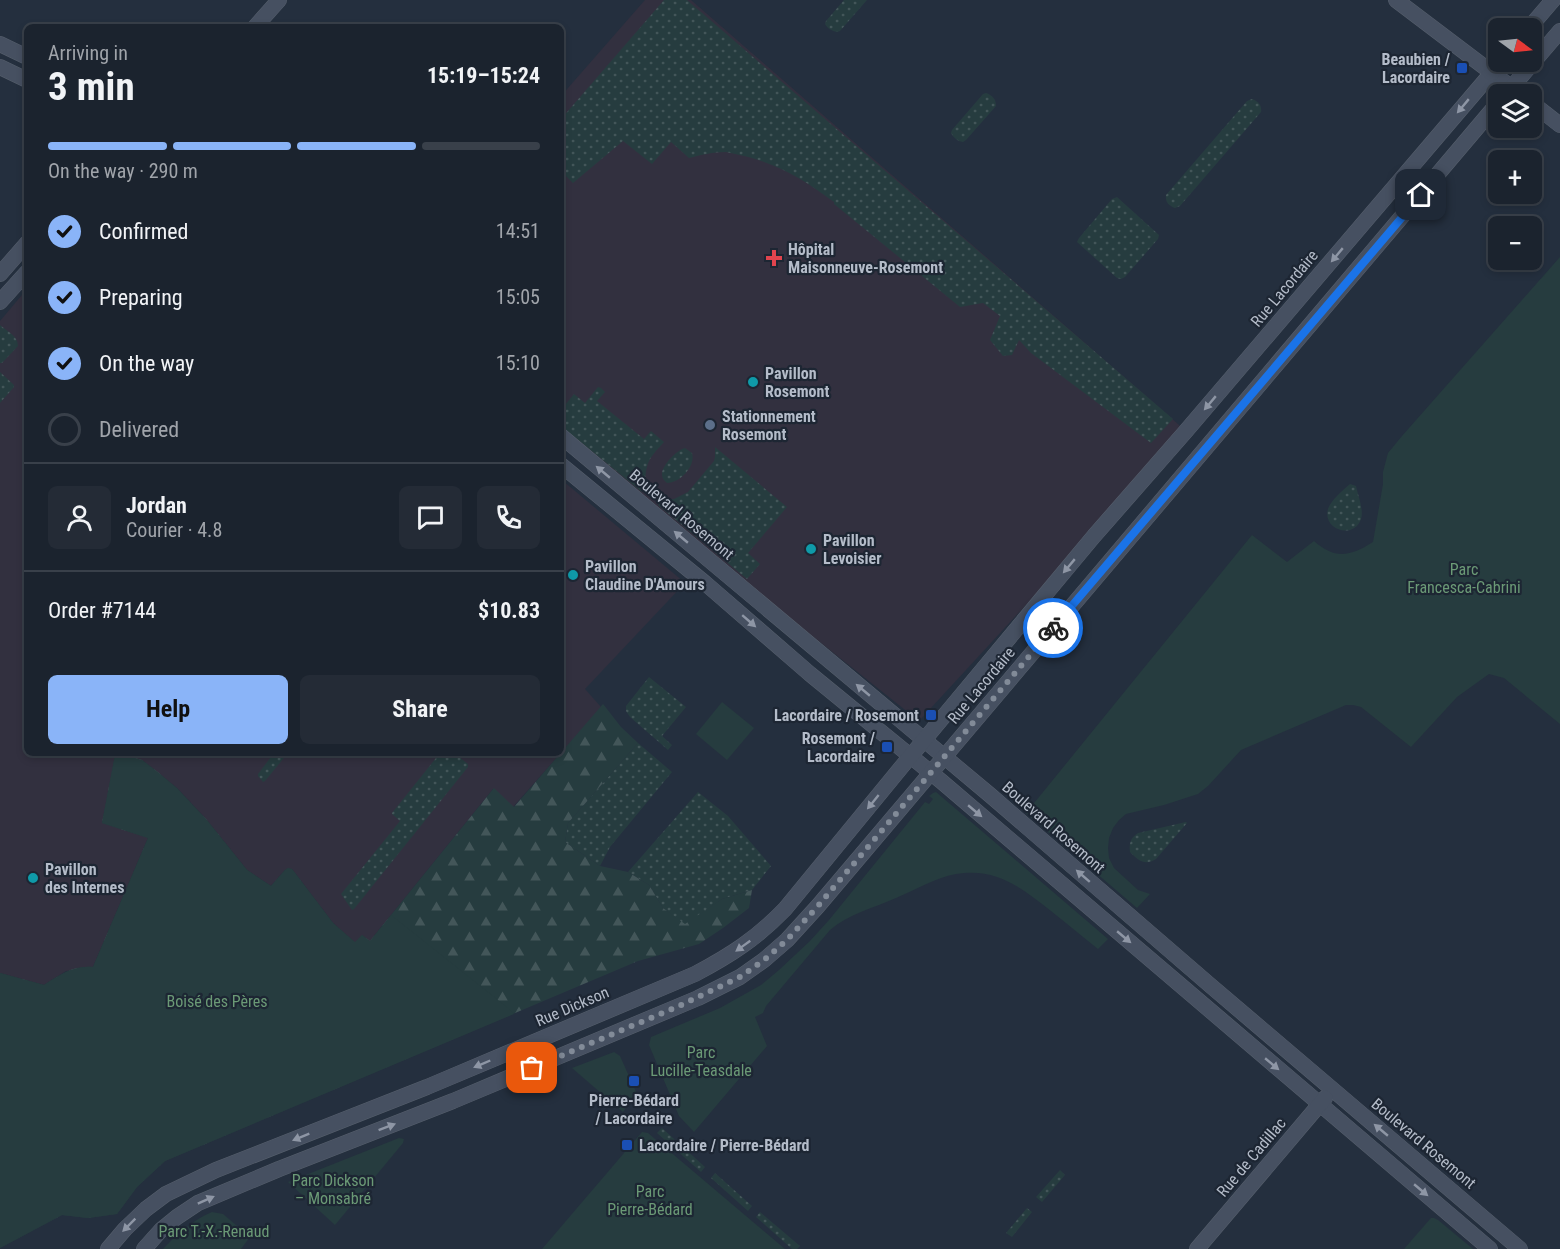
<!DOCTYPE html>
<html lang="en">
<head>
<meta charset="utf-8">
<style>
  :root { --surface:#1b232e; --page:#242b36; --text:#f1f3f6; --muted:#a0a4aa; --line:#39404a; --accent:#8ab4f8 }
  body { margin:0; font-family:"Roboto Condensed",sans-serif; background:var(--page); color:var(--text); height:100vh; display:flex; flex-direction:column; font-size:22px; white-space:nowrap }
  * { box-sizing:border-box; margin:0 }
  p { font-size:20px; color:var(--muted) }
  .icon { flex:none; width:33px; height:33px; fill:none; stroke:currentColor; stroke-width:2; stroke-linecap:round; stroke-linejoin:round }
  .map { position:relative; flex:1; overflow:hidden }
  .details { position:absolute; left:24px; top:24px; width:540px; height:732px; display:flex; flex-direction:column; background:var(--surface); border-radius:9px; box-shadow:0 3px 9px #0003,0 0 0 2px var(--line) }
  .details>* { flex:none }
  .needle { width:39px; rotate:105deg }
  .controls { position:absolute; left:1488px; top:18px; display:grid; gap:12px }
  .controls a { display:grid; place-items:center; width:54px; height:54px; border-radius:9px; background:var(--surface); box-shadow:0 3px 9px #0003,0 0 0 2px var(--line); font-size:30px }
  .pin { position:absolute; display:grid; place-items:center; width:51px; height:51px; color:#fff; margin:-26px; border-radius:12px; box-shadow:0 3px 9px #0006 }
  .courier { position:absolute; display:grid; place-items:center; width:60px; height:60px; margin:-30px; border:4px solid #1a73e8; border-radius:50%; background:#fff; color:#222; box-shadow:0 2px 8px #0007 }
  .summary em { font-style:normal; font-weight:700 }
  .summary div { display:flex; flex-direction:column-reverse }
  .summary { display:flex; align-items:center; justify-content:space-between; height:102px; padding:0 24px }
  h1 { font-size:39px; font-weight:700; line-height:45px }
  .bar { display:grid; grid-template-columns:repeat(4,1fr); gap:9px 6px; align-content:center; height:72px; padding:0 24px }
  .bar i { height:8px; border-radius:4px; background:var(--line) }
  .bar .on { background:var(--accent) }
  .bar p { grid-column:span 4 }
  .line { display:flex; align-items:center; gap:15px; padding:0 24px; border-top:2px solid var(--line) }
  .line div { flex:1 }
  .round { display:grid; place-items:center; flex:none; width:63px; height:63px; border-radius:9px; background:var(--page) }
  ol { padding:0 24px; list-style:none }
  li { display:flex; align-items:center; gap:18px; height:66px }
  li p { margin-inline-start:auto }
  li .icon { padding:6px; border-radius:50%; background:var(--accent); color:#111; stroke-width:4 }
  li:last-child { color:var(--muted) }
  li i { width:33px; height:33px; border:3px solid var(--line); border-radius:50% }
  .action { display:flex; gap:12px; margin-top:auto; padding:12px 24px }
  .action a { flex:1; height:69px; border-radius:9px; background:var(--accent); color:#111; font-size:24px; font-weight:700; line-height:69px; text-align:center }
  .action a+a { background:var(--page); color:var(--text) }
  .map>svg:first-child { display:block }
  .medical { fill:#32303f }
  .grass { fill:url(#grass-dots) }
  .forest { fill:url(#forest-firs) }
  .green { fill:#263c3f }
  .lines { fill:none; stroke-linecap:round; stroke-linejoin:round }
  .secondary-casing { stroke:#565f6c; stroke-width:16 }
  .secondary { stroke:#465061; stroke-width:15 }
  .oneway { fill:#8e96a5 }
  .done { stroke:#828b98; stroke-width:6; stroke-dasharray:0 10.8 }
  .route { stroke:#1a73e8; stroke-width:8 }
  .transit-dot { fill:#1a4fb4; stroke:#1d2633; stroke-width:2 }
  .health-dot { fill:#e0444e; stroke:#1d2633; stroke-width:2 }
  .culture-dot { fill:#0f9aa8; stroke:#1d2633; stroke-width:2 }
  .service-dot { fill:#5c6f8a; stroke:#1d2633; stroke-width:2 }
  .labels { text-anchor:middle; stroke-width:4.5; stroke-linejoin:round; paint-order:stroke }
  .poi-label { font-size:16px; font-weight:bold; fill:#b4bcc9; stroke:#1d2633; text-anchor:start }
  .street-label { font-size:16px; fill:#b4bcc9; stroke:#1d2633 }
  .park-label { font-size:16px; fill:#6b9a76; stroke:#1d2633 }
</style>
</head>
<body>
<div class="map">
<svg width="1560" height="1249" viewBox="0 0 1560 1249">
  <defs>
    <pattern id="grass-dots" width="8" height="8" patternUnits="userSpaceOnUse" patternTransform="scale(1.5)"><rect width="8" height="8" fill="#263c3f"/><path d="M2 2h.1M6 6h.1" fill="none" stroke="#435659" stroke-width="1.8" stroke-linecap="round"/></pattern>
    <pattern id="forest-firs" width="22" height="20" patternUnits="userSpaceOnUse" patternTransform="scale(1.5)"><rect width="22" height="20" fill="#263c3f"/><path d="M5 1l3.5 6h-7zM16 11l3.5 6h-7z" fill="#435659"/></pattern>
  </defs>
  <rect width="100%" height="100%" fill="#242f3e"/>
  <g class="medical">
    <path d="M645,0H691L1186,431L919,721L561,436V96Z"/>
    <path d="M27,289V753H561L513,807L493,789L370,941L355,943L333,923L292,869L285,870L271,886L247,870L206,819L177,788L142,760L148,838L93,967L66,971L44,985L0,973V321Z"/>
    <path d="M563,481L684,582V584L585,689L601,707L561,753V483Z"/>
  </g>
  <g class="grass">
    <path d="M664,0H687L1173,419L1151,443L1031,353L1019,340L1012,355L1003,356L990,340L1000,316L983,303L960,307L834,204V202C804,180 781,165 744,156C738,155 732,153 726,152C713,152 701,155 689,158L671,142L652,164L623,141L573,183L561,171V119Z"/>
    <path d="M844,0H867L840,31L837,32C832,31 828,29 825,24L826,21Z"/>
    <path d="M986,93C992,95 996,99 996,106L966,140L963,142C957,141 954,138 951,133L952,130L983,94Z"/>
    <path d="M1252,99C1258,101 1262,105 1261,112L1180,206L1175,208C1169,206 1165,202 1166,195L1247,101Z"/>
    <path d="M1117,197L1159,235L1158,239L1125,277L1121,279L1117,278L1077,242L1079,238L1112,199Z"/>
    <path d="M0,325C7,331 18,336 18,346L2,363H0Z"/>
    <path d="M0,372L14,385V387L0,403Z"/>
    <path d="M598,387L601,388L605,392L597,401L644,439L651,431L664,442C658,449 649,457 647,467C644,476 647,484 642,492L561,426V410L574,394L585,403Z"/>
    <path d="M715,447L787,507L748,553L760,564L747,579L658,505L666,500L674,499L688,492L714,461L715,457Z"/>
    <path d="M685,448L692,453C696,466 680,483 667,483C664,480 662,479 662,474C662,465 677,450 685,448Z"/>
    <path d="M1350,484L1356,486C1358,496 1364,510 1361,519C1354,540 1322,530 1328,509C1331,500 1343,490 1350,484Z"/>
    <path d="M649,677L686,707L662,736L672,745L668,750L630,717L626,711V706Z"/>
    <path d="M638,743L672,772L610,847L600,866L565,842L568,823Z"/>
    <path d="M274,753H288L265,781L263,782L258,776V774Z"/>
    <path d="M440,753H454L468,764V767L354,909L352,910L341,894L400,821L392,814V813Z"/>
    <path d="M698,792L728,816L771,866L752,890L722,899L685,925L663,908L649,885L628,872Z"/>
    <path d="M1186,822L1187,823L1156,859C1145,866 1139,861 1130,852C1129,844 1130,838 1138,833Z"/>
    <path d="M662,1128L705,1167L701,1172L657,1133Z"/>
    <path d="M1060,1170L1065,1175L1042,1202L1036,1197Z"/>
    <path d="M715,1173L752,1206L748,1211L711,1178Z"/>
    <path d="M1027,1208L1032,1212L1012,1237L1006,1233Z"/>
    <path d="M760,1212L800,1246L797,1249H792L756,1217Z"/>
  </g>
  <path class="forest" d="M603,704L621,727L638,743L568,823L565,842L600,866L628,872L649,885L663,908L685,924L722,899L752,890L749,908L723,928L699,944L638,961L165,1161L137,1187L117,1214L88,1218L62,1215L0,1248V973L44,985C59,975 74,965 93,967L148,838L102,823L115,755L128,756L142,760L159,773L206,819L247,870L271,886L285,870L288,868L292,869L333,923L355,943L362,935L370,941L494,788L514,807Z"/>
  <g class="green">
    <path d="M1560,257V724L1504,678L1489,674L1457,697L1411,747L1361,707L1353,705H1346L1241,750L1208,786L1198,794L1164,805L1126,814L1119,820L1113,828L1109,838L1108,848L1109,858L1114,868L1138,890L1150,894L1137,908L1026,813L1252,535L1287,562L1314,541C1335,560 1351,556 1373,542L1383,484V472L1388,453L1402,436Z"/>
    <path d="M722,702L754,728L727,760L696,734Z"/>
    <path d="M115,755L128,756L142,760L159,773L177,788L206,819L247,870L271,886L285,870L288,868L292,869L333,923L355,942L362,935L370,941L391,915L508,1008L514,1014L165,1161L137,1187L117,1214L88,1218L62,1215L0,1248V973L44,985C60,975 74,965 93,967L148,838L102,823Z"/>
    <path d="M936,792L1108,939L1098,949C1082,936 1067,924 1051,911C1021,888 997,867 956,874C935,878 915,890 896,898C874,908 848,914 830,930L766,1006L763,1013L755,1017L767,1046L694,1132L679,1116L649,1045L651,1037L720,1008L761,985L779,970L810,941L829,920L925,802L929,804L933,799L929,796L933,793Z"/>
    <path d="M614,1052L620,1056L637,1094L623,1112L572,1068Z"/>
    <path d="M642,1132L648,1133L785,1249H542Z"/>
    <path d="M399,1138L404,1139L403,1143L335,1225L288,1182Z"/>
    <path d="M212,1212L223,1214L250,1237L241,1249H163C177,1234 193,1220 212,1212Z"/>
    <path d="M1431,1218H1434L1438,1220L1473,1249H1404Z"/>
  </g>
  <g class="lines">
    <defs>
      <g id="secondary">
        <path d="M1396,0L1520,94"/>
        <path d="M255,27L279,0"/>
        <path d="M1529,28L1553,0"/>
        <path d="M0,44L27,57"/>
        <path d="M0,67L27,80"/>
        <path d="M1506,94L1560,31"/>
        <path d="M1532,103L1560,125"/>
        <path d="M0,274L27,243"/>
        <path d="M0,302L27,272"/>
        <path d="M561,436L990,795L1211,986L1520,1249"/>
        <path d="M561,465L705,583L810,674L941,781L1490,1249"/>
        <path d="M108,1249L125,1229L146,1209L166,1194L216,1170L427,1087L695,974C731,955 757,938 785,909L904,764L1094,536L1186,431L1501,62"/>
        <path d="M144,1249L161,1230L177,1217L198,1203L279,1169L453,1101L698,998L740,977L764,960L787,940L818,906L1498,103"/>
        <path d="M1197,1249L1325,1098"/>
      </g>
    </defs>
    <use href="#secondary" class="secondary-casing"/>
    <use href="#secondary" class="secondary"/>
  </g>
  <defs><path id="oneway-solid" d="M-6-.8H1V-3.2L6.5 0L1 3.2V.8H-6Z" transform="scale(1.5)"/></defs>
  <g class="oneway">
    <use href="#oneway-solid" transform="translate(1463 106) rotate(130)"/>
    <use href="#oneway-solid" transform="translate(1337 255) rotate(130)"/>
    <use href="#oneway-solid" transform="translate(1210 403) rotate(130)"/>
    <use href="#oneway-solid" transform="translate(603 472) rotate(-140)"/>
    <use href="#oneway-solid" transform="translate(681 537) rotate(-140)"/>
    <use href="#oneway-solid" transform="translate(1069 566) rotate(130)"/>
    <use href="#oneway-solid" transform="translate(749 621) rotate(41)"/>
    <use href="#oneway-solid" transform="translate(863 690) rotate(-140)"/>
    <use href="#oneway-solid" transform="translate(873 802) rotate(129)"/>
    <use href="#oneway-solid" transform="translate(975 811) rotate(40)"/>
    <use href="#oneway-solid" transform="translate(1083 876) rotate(-139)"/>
    <use href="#oneway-solid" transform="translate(1124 937) rotate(40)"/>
    <use href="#oneway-solid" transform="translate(743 946) rotate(144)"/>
    <use href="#oneway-solid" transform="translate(482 1064) rotate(157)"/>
    <use href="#oneway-solid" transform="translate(1272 1064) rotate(40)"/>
    <use href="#oneway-solid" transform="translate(387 1127) rotate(-21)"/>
    <use href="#oneway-solid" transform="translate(1381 1130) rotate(-140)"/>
    <use href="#oneway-solid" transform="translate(301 1137) rotate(158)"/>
    <use href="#oneway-solid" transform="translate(1421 1190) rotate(40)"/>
    <use href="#oneway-solid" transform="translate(206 1200) rotate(-24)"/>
    <use href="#oneway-solid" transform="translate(129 1225) rotate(135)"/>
  </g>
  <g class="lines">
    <path class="done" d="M532,1068L677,1007L740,977L764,960L787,940L818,906L1053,628"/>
    <path class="route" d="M1053,628L1421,195"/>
  </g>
  <g class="transit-dot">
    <rect x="1456" y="62" width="12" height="12" rx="3"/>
    <rect x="925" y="709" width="12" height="12" rx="3"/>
    <rect x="881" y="741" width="12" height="12" rx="3"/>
    <rect x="628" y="1075" width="12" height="12" rx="3"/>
    <rect x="621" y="1139" width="12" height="12" rx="3"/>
  </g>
  <path class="health-dot" d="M771 249h6v6h6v6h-6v6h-6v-6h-6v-6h6z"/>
  <g class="culture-dot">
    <circle cx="753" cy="382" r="6"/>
    <circle cx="811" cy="549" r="6"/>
    <circle cx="573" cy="575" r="6"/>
    <circle cx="33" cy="878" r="6"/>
  </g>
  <circle class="service-dot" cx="710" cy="425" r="6"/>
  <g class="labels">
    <g class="poi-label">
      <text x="1450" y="65" text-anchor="end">Beaubien /<tspan x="1450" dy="18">Lacordaire</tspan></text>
      <text x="788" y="255">Hôpital<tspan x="788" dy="18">Maisonneuve-Rosemont</tspan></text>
      <text x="765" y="379">Pavillon<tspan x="765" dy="18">Rosemont</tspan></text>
      <text x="722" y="422">Stationnement<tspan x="722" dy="18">Rosemont</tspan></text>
      <text x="823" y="546">Pavillon<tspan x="823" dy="18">Levoisier</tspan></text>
      <text x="585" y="572">Pavillon<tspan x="585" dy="18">Claudine D'Amours</tspan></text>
      <text x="919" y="721" text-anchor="end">Lacordaire / Rosemont</text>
      <text x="875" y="744" text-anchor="end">Rosemont /<tspan x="875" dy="18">Lacordaire</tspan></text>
      <text x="45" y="875">Pavillon<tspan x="45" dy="18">des Internes</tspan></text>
      <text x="634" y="1106" text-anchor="middle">Pierre-Bédard<tspan x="634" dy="18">/ Lacordaire</tspan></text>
      <text x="639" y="1151">Lacordaire / Pierre-Bédard</text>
    </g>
    <g class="street-label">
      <text transform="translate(1284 288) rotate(-50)" y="6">Rue Lacordaire</text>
      <text transform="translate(682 514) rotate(40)" y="6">Boulevard Rosemont</text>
      <text transform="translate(981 685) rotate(-50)" y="6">Rue Lacordaire</text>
      <text transform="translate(1054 827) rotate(41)" y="6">Boulevard Rosemont</text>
      <text transform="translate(572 1006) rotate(-23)" y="6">Rue Dickson</text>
      <text transform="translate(1424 1143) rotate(40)" y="6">Boulevard Rosemont</text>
      <text transform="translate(1251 1157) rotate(-50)" y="6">Rue de Cadillac</text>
    </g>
    <g class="park-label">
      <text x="1464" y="575">Parc<tspan x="1464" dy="18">Francesca-Cabrini</tspan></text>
      <text x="217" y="1007">Boisé des Pères</text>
      <text x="701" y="1058">Parc<tspan x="701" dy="18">Lucille-Teasdale</tspan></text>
      <text x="333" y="1186">Parc Dickson<tspan x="333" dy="18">– Monsabré</tspan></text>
      <text x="650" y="1197">Parc<tspan x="650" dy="18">Pierre-Bédard</tspan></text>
      <text x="214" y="1237">Parc T.-X.-Renaud</text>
    </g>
  </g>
</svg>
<div class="controls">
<a><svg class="needle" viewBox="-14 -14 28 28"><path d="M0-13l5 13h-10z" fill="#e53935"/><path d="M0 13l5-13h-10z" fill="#a0a4aa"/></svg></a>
<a><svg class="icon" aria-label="layers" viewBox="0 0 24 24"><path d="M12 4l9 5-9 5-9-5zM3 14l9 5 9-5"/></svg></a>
<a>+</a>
<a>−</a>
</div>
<div class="pin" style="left:532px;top:1068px;background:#ea580c"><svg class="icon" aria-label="bag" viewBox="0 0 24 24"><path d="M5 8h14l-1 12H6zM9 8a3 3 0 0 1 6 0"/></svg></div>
<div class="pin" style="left:1421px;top:195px;background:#1f2937"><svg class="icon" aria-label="home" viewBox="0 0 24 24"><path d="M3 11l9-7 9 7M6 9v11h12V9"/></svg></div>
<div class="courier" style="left:1053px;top:628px"><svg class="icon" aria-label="bike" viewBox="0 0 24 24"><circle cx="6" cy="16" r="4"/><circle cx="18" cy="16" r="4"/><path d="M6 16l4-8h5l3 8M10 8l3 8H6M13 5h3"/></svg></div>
<section class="details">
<div class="summary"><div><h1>3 min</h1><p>Arriving in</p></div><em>15:19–15:24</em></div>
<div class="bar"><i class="on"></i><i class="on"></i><i class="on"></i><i></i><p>On the way · 290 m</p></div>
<ol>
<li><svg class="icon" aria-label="check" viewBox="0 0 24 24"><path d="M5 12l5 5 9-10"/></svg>Confirmed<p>14:51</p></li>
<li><svg class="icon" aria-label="check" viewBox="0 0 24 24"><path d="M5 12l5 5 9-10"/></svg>Preparing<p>15:05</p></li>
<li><svg class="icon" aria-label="check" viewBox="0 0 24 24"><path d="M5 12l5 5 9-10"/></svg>On the way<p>15:10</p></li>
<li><i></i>Delivered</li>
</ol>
<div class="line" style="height:108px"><a class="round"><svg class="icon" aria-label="person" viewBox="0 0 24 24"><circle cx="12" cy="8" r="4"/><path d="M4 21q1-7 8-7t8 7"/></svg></a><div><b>Jordan</b><p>Courier · 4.8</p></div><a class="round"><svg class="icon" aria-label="chat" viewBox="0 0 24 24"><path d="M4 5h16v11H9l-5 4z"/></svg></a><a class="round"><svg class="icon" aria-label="phone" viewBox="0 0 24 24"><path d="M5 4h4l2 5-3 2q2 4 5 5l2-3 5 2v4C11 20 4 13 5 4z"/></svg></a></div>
<div class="line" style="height:78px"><div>Order #7144</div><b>$10.83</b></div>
<div class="action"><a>Help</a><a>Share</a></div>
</section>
</div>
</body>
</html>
